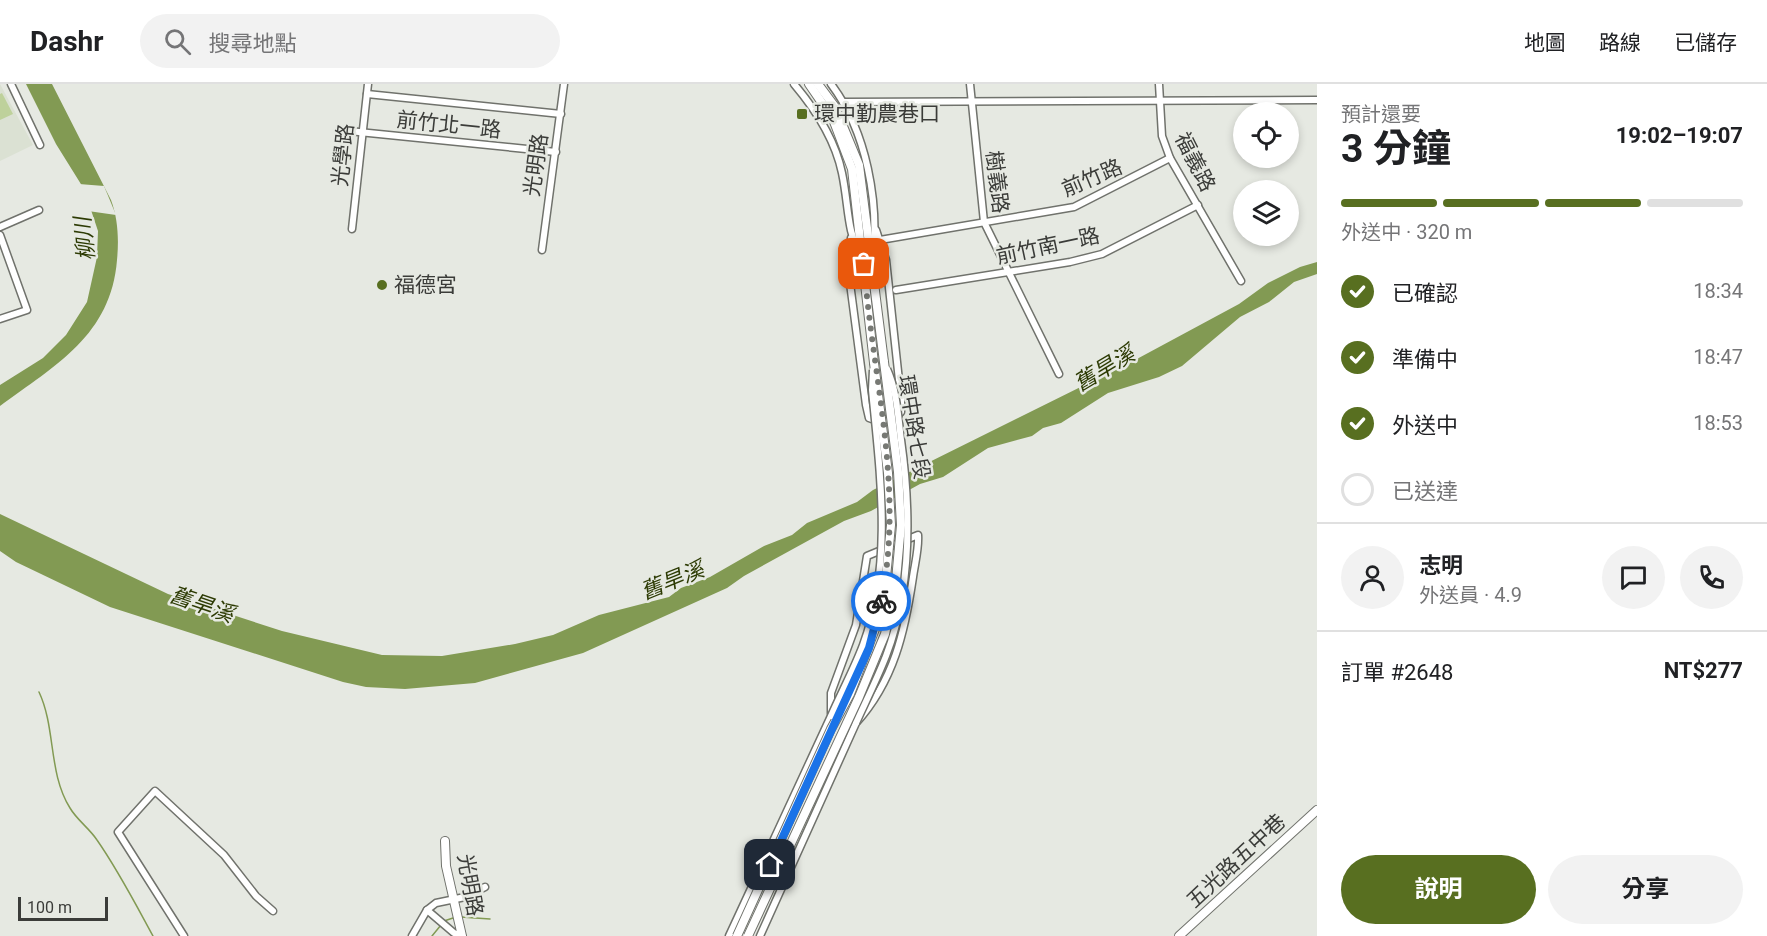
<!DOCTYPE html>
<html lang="zh-TW">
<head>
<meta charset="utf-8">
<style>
  :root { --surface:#fff; --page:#f2f2f2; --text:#202124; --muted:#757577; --line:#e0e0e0; --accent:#586f20 }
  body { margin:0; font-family:Roboto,"Noto Sans TC",sans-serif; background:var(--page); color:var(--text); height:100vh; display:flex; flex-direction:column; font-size:22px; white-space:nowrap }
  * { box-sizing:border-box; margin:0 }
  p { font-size:20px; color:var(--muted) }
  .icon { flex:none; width:33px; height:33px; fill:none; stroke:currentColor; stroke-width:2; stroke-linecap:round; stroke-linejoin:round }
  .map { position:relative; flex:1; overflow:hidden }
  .panel { display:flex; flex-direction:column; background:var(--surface); width:450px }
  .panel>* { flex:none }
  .tools { position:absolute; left:1233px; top:18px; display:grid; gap:12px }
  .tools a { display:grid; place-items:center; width:66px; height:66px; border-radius:50%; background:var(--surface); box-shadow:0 3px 9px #0003; font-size:30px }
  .scale { position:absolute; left:18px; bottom:15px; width:90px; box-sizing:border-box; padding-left:6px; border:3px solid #3b3c39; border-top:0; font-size:16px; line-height:21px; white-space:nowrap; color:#3b3c39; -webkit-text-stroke:4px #e6e9e2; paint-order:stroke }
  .pin { position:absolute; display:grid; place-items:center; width:51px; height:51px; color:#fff; margin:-26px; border-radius:12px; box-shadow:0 3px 9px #0006 }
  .courier { position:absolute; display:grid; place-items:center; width:60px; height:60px; margin:-30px; border:4px solid #1a73e8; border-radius:50%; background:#fff; color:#222; box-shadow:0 2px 8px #0007 }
  .summary em { font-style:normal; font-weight:700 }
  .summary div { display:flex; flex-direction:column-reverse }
  .summary { display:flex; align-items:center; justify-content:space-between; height:102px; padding:0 24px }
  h1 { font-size:39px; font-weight:700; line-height:45px }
  .bar { display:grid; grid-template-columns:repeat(4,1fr); gap:9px 6px; align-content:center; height:72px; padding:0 24px }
  .bar i { height:8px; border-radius:4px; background:var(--line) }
  .bar .selected { background:var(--accent) }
  .bar p { grid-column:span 4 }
  .line { display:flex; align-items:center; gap:15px; padding:0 24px; border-top:2px solid var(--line) }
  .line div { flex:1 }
  .round { display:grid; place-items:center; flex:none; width:63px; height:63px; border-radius:32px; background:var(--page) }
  ol { padding:0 24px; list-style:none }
  li { display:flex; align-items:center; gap:18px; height:66px }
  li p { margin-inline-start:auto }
  li .icon { padding:6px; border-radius:50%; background:var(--accent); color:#fff; stroke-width:4 }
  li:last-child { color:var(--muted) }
  li i { width:33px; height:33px; border:3px solid var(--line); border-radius:50% }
  .primary-button { display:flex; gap:12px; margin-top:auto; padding:12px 24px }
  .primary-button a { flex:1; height:69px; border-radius:36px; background:var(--accent); color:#fff; font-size:24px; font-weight:700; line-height:69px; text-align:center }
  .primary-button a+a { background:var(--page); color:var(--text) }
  header { display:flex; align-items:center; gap:36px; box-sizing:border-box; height:84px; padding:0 30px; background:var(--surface); border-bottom:2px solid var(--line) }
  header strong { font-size:28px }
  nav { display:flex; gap:33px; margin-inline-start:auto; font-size:21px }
  .search { width:420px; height:54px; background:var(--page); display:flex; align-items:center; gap:15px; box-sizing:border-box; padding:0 21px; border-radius:33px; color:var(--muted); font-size:22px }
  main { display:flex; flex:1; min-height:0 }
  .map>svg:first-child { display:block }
  .built { fill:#dbe1d3 }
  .green { fill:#bed19b }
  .water { fill:#829a53 }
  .pier { fill:#e6e9e2 }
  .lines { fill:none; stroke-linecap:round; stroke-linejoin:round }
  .stream { stroke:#829a53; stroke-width:1.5 }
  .minor-casing { stroke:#70726c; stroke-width:9 }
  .tertiary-casing { stroke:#70726c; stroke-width:10 }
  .minor { stroke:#fff; stroke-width:6 }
  .tertiary { stroke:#fff; stroke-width:8 }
  .minor-bridge-casing { stroke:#70726c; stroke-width:9; stroke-linecap:butt }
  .tertiary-bridge-casing { stroke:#70726c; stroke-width:10; stroke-linecap:butt }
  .minor-bridge { stroke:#fff; stroke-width:6 }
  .tertiary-bridge { stroke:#fff; stroke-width:8 }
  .done { stroke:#777974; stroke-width:6; stroke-dasharray:0 10.8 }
  .route { stroke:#1a73e8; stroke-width:8 }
  .poi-dot { fill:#586f20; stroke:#e6e9e2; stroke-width:2 }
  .labels { text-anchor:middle; stroke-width:5; stroke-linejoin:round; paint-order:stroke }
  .poi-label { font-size:21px; fill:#3b3c39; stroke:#e6e9e2; text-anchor:start }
  .street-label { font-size:21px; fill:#3b3c39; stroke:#e6e9e2 }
  .water-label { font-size:22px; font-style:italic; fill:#2d3b04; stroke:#e6e9e2 }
</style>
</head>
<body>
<header>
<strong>Dashr</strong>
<div class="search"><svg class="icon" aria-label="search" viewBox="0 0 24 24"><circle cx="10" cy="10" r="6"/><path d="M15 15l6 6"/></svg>搜尋地點</div>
<nav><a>地圖</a><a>路線</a><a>已儲存</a></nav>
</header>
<main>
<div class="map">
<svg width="1317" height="852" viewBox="0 0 1317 852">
  <rect width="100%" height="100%" fill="#e6e9e2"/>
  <path class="built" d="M0,0L33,61L0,77Z"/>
  <path class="green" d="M2,9L13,30L0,36V10Z"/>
  <g class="water">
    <path d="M26,0H52L111,116C118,135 119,155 117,176C111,251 56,281 0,322V301L43,274L66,251L87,218L97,173L98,147L84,105L56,60Z"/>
    <path d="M1317,178V190L1294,198L1269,218L1240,233L1182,282L1159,293L1108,309L1061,339L1043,344L1032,352L988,364L943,393L920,400L871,427L844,437L744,492L727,504L583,569L475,599L405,605L366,603L343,598L110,523L16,478L0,467V430L168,510L282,547L382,571L442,572L515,560L553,551L599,531L669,513L681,504L710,493L764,462L792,451L807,439L857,418L873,406L1135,276L1239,220L1268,199L1300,183Z"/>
  </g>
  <path class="pier" d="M79,100L104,102L116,131L88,127Z"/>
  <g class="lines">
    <g class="stream">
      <path d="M39,608C56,644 48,689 70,724C77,736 89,744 97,756C118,786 135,819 153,852"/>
      <path d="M461,833L490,835"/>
      <path d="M444,837L453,834"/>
      <path d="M432,852L441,841"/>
    </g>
    <defs>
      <g id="minor">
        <path d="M11,0L40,61"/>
        <path d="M794,0C816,26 835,55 842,89C849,122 846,144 861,175"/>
        <path d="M831,0C867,48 879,118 873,176"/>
        <path d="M970,0L984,138L1059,290"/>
        <path d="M1159,0L1162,52L1170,74L1241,197"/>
        <path d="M367,10L561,30"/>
        <path d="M843,18L1317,16"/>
        <path d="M339,46L556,68"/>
        <path d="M0,143L39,126"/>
        <path d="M352,145L368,0"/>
        <path d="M0,151L27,226L0,235"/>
        <path d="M851,154L848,184L866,321L869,334C879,339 893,335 901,328V315L886,176L876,146"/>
        <path d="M880,156L1074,123L1170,74"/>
        <path d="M542,166L564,0"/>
        <path d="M896,206L1070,178L1102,170L1198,121"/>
        <path d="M427,826L454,849L462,852"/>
        <path d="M184,852L118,748L155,707L224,771L256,812L273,827"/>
        <path d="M412,852L427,826L436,819L465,813L485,803"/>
        <path d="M729,852L831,632V609L856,541L867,472L918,451C919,464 915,479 913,493C905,547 894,597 856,639L760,852"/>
      </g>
      <g id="tertiary">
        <path d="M809,0L833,35L852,85L874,279"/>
        <path d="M818,0L835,23L859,81L884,278"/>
        <path d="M445,757L446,782L462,852"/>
        <path d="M1179,852L1317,726"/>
      </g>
    </defs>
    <use href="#minor" class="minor-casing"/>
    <use href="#tertiary" class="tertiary-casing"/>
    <use href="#minor" class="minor"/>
    <use href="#tertiary" class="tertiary"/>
    <defs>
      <g id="minor-bridge">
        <path d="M831,632C841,609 854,585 863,561C893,480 880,389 872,306L873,286"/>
        <path d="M856,639C866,617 877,595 886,572C912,504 911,427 901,356C898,332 897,307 887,285"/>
      </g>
      <g id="tertiary-bridge">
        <path d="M737,852L831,645L850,610L875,545L886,494L891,441L888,389L874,279"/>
        <path d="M748,852L859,613L885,550L896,496L901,441L898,388L884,278"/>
      </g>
    </defs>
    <use href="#minor-bridge" class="minor-bridge-casing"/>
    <use href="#tertiary-bridge" class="tertiary-bridge-casing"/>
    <use href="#minor-bridge" class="minor-bridge"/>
    <use href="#tertiary-bridge" class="tertiary-bridge"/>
  </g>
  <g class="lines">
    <path class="done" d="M864,180C872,292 905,406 881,517"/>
    <path class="route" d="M770,781L869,564L881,517"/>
  </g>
  <g class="poi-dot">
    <rect x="796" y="24" width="12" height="12" rx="3"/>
    <circle cx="382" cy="201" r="6"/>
  </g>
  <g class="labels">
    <g class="poi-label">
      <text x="814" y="37">環中勤農巷口</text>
      <text x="394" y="208">福德宮</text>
    </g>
    <g class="street-label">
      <text transform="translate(449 41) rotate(6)" y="7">前竹北一路</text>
      <text transform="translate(343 71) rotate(-84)" y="7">光學路</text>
      <text transform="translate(1195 78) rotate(63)" y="7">福義路</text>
      <text transform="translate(536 81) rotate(-82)" y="7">光明路</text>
      <text transform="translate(1092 94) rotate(-23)" y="7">前竹路</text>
      <text transform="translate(997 98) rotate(83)" y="7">樹義路</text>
      <text transform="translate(1048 162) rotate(-12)" y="7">前竹南一路</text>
      <text transform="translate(914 343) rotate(81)" y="7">環中路七段</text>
      <text transform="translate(1236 777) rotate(-43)" y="7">五光路五中巷</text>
      <text transform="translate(470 801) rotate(80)" y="7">光明路</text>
    </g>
    <g class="water-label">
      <text transform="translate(84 155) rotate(-96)" y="8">柳川</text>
      <text transform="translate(1104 284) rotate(-31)" y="8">舊旱溪</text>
      <text transform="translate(672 496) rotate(-22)" y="8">舊旱溪</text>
      <text transform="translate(202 520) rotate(19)" y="8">舊旱溪</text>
    </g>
  </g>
</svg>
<div class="tools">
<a><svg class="icon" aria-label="locate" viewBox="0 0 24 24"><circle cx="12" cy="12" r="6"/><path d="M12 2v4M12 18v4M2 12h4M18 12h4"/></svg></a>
<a><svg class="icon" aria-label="layers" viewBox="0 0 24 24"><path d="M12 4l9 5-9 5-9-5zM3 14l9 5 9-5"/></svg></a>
</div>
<div class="scale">100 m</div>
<div class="pin" style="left:864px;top:180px;background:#ea580c"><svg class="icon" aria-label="bag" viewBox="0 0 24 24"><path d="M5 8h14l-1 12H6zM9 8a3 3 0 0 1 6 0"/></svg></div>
<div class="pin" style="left:770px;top:781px;background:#1f2937"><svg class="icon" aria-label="home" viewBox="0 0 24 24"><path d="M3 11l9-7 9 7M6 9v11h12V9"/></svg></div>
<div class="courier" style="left:881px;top:517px"><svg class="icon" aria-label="bike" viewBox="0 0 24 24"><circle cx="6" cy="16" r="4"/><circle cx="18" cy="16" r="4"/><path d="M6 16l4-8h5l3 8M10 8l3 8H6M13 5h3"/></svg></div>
</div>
<section class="panel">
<div class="summary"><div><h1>3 分鐘</h1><p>預計還要</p></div><em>19:02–19:07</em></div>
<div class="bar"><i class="selected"></i><i class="selected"></i><i class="selected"></i><i></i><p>外送中 · 320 m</p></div>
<ol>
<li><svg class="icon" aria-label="check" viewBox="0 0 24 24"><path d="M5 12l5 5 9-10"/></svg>已確認<p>18:34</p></li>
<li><svg class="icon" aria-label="check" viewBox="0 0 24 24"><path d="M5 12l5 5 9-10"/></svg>準備中<p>18:47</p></li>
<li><svg class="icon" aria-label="check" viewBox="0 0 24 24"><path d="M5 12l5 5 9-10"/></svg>外送中<p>18:53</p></li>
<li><i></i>已送達</li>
</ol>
<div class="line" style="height:108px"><a class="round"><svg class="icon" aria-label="person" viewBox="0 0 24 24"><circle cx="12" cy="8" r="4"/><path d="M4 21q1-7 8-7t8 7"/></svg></a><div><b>志明</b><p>外送員 · 4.9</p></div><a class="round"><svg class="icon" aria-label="chat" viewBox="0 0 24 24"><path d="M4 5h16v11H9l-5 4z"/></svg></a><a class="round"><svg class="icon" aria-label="phone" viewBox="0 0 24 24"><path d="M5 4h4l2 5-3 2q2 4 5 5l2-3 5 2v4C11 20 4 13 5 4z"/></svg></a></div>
<div class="line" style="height:78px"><div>訂單 #2648</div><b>NT$277</b></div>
<div class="primary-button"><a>說明</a><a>分享</a></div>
</section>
</main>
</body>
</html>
